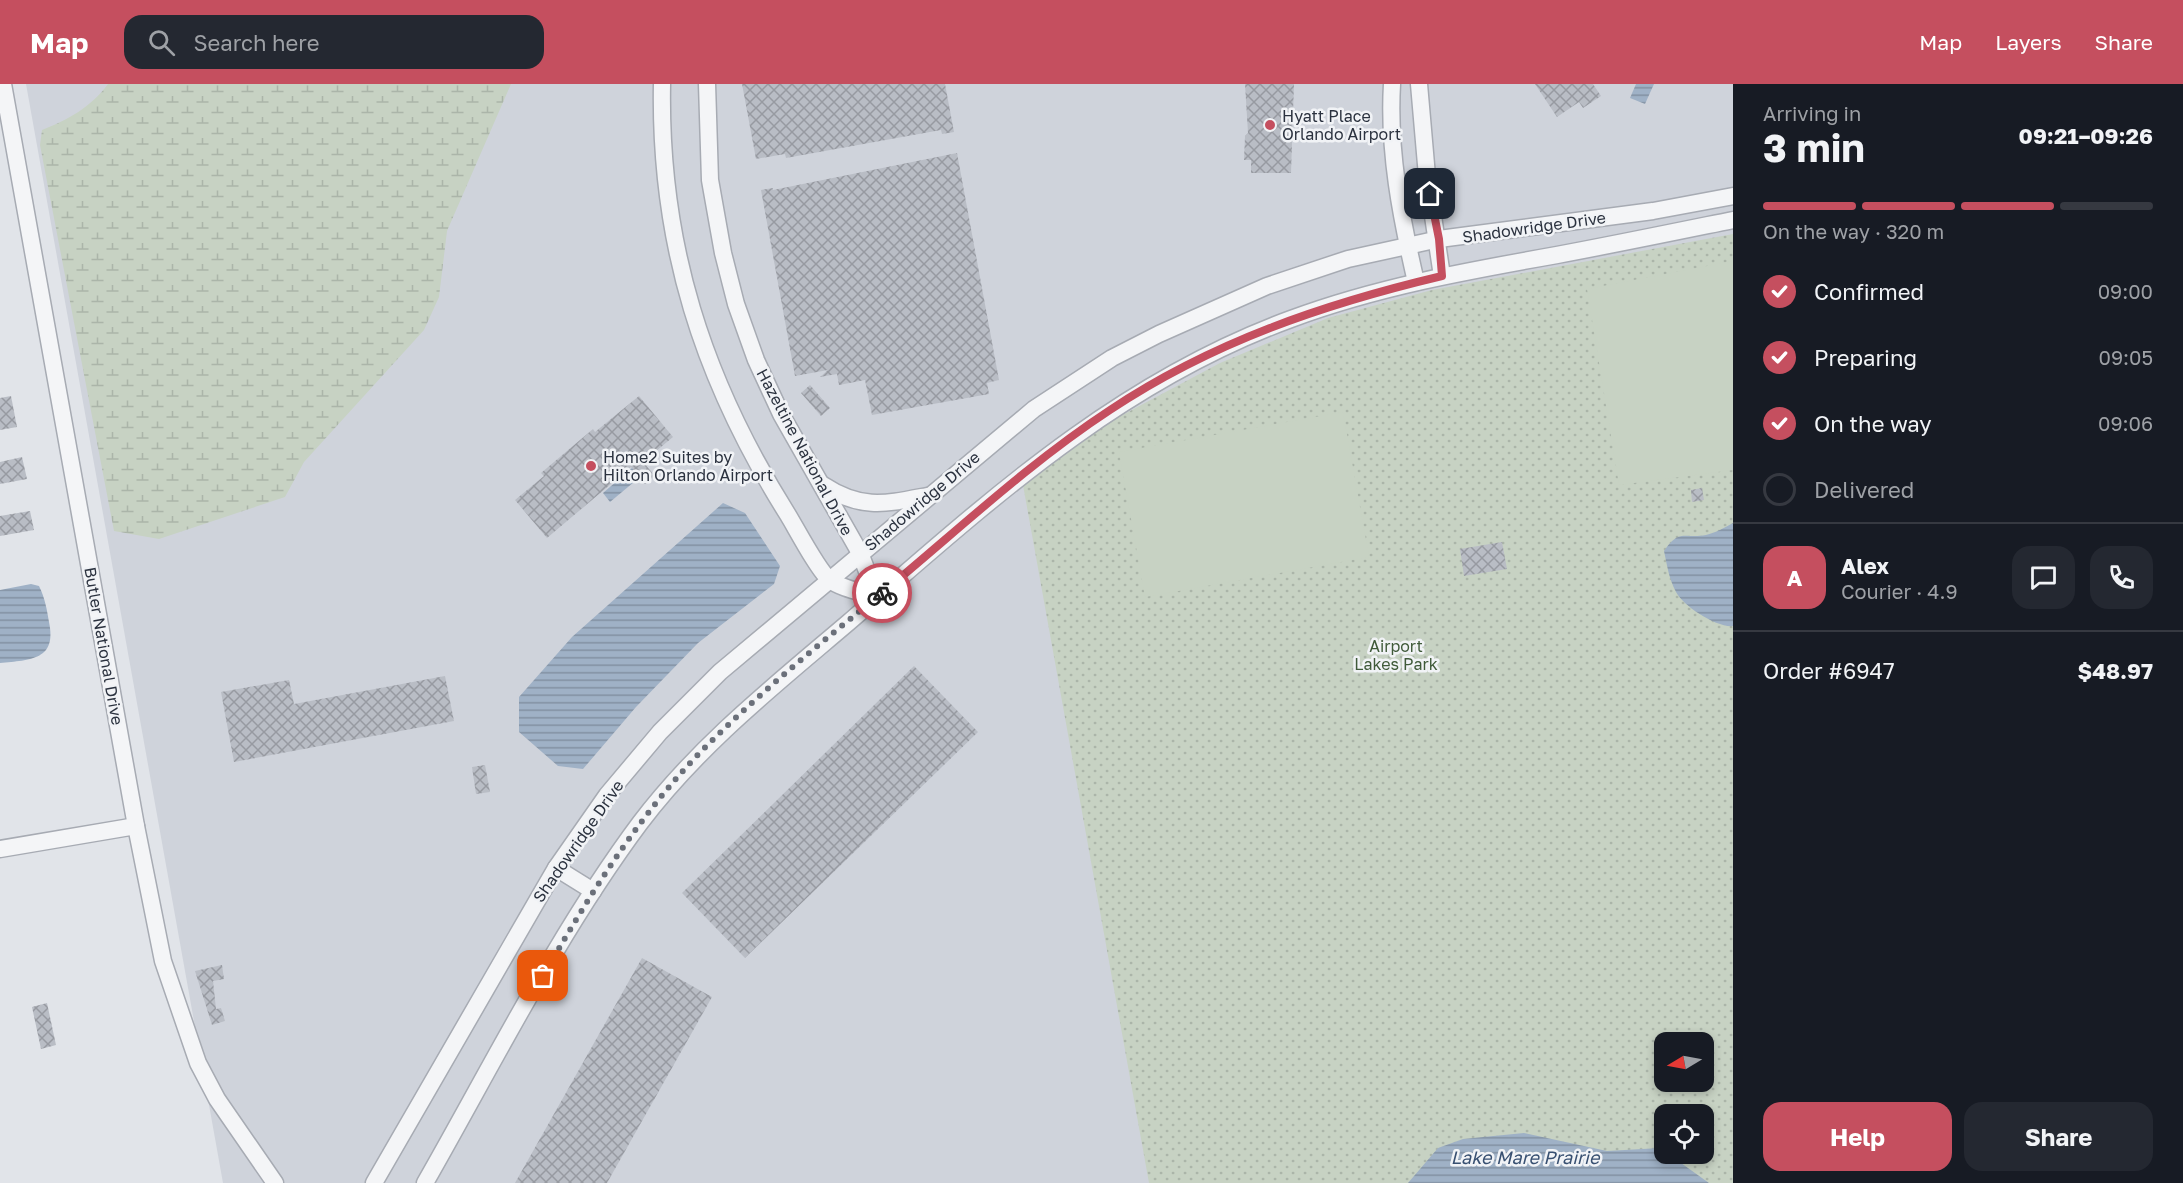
<!DOCTYPE html>
<html lang="en">
<head>
<meta charset="utf-8">
<style>
  :root { --surface:#171b24; --page:#242831; --text:#f1f3f6; --muted:#9ea1a6; --line:#363941; --accent:#c54f5f }
  body { margin:0; font-family:"Golos Text",sans-serif; background:var(--page); color:var(--text); height:100vh; display:flex; flex-direction:column; font-size:22px; white-space:nowrap }
  * { box-sizing:border-box; margin:0 }
  p { font-size:20px; color:var(--muted) }
  .icon { flex:none; width:33px; height:33px; fill:none; stroke:currentColor; stroke-width:2; stroke-linecap:round; stroke-linejoin:round }
  .map { position:relative; flex:1; overflow:hidden }
  .drawer { display:flex; flex-direction:column; background:var(--surface); width:450px }
  .drawer>* { flex:none }
  .needle { width:39px; rotate:260deg }
  .controls { position:absolute; left:1654px; top:948px; display:grid; gap:12px }
  .controls a { display:grid; place-items:center; width:60px; height:60px; border-radius:12px; background:var(--surface); box-shadow:0 3px 9px #0003; font-size:30px }
  .pin { position:absolute; display:grid; place-items:center; width:51px; height:51px; color:#fff; margin:-26px; border-radius:12px; box-shadow:0 3px 9px #0006 }
  .courier { position:absolute; display:grid; place-items:center; width:60px; height:60px; margin:-30px; border:4px solid #c54f5f; border-radius:50%; background:#fff; color:#222; box-shadow:0 2px 8px #0007 }
  .head em { font-style:normal; font-weight:700 }
  .head div { display:flex; flex-direction:column-reverse }
  .head { display:flex; align-items:center; justify-content:space-between; height:102px; padding:0 30px }
  h1 { font-size:39px; font-weight:700; line-height:45px }
  .bar { display:grid; grid-template-columns:repeat(4,1fr); gap:9px 6px; align-content:center; height:72px; padding:0 30px }
  .bar i { height:8px; border-radius:4px; background:var(--line) }
  .bar .active { background:var(--accent) }
  .bar p { grid-column:span 4 }
  .line { display:flex; align-items:center; gap:15px; padding:0 30px; border-top:2px solid var(--line) }
  .line div { flex:1 }
  .round { display:grid; place-items:center; flex:none; width:63px; height:63px; border-radius:18px; background:var(--page) }
  ol { padding:0 30px; list-style:none }
  li { display:flex; align-items:center; gap:18px; height:66px }
  li p { margin-inline-start:auto }
  li .icon { padding:6px; border-radius:50%; background:var(--accent); color:#fff; stroke-width:4 }
  li:last-child { color:var(--muted) }
  li i { width:33px; height:33px; border:3px solid var(--line); border-radius:50% }
  .primary-button { display:flex; gap:12px; margin-top:auto; padding:12px 30px }
  .primary-button a { flex:1; height:69px; border-radius:18px; background:var(--accent); color:#fff; font-size:24px; font-weight:700; line-height:69px; text-align:center }
  .primary-button a+a { background:var(--page); color:var(--text) }
  header { display:flex; align-items:center; gap:36px; box-sizing:border-box; height:84px; padding:0 30px; background:var(--accent); color:#fff }
  header strong { font-size:28px }
  nav { display:flex; gap:33px; margin-inline-start:auto; font-size:21px }
  .search { width:420px; height:54px; background:var(--page); display:flex; align-items:center; gap:15px; box-sizing:border-box; padding:0 21px; border-radius:18px; color:var(--muted); font-size:22px }
  main { display:flex; flex:1; min-height:0 }
  .map>svg:first-child { display:block }
  .built { fill:#cfd3db; fill-rule:evenodd }
  .wetland { fill:url(#wetland-marsh) }
  .park { fill:url(#park-dots); fill-rule:evenodd }
  .pitch { fill:#c7d2c3 }
  .water { fill:url(#water-rules) }
  .building { fill:url(#building-cross-hatch) }
  .lines { fill:none; stroke-linecap:round; stroke-linejoin:round }
  .street-casing { stroke:#a7abb3; stroke-width:19 }
  .street { stroke:#f4f5f7; stroke-width:16 }
  .done { stroke:#6b707a; stroke-width:6; stroke-dasharray:0 10.8 }
  .route { stroke:#c54f5f; stroke-width:8 }
  .poi-dot { fill:#c54f5f; stroke:#f1f3f6; stroke-width:2 }
  .labels { text-anchor:middle; stroke-width:5; stroke-linejoin:round; paint-order:stroke }
  .poi-label { font-size:16px; fill:#2b323f; stroke:#f1f3f6; text-anchor:start }
  .street-label { font-size:16px; fill:#2b323f; stroke:#f1f3f6 }
  .park-label { font-size:16px; fill:#3f5a39; stroke:#f1f3f6 }
  .water-label { font-size:18px; font-style:italic; fill:#385071; stroke:#f1f3f6 }
</style>
</head>
<body>
<header>
<strong>Map</strong>
<div class="search"><svg class="icon" aria-label="search" viewBox="0 0 24 24"><circle cx="10" cy="10" r="6"/><path d="M15 15l6 6"/></svg>Search here</div>
<nav><a>Map</a><a>Layers</a><a>Share</a></nav>
</header>
<main>
<div class="map">
<svg width="1733" height="1099" viewBox="0 0 1733 1099">
  <defs>
    <pattern id="wetland-marsh" width="20" height="14" patternUnits="userSpaceOnUse" patternTransform="scale(1.5)"><rect width="20" height="14" fill="#c7d2c3"/><path d="M1 5h8M5 5V1M11 12h8M15 12V8" fill="none" stroke="#abb5a9"/></pattern>
    <pattern id="park-dots" width="8" height="8" patternUnits="userSpaceOnUse" patternTransform="scale(1.5)"><rect width="8" height="8" fill="#c7d2c3"/><path d="M2 2h.1M6 6h.1" fill="none" stroke="#abb5a9" stroke-width="1.8" stroke-linecap="round"/></pattern>
    <pattern id="water-rules" width="6" height="5" patternUnits="userSpaceOnUse" patternTransform="scale(1.5)"><rect width="6" height="5" fill="#9fb1c6"/><path d="M0 2.5h6" fill="none" stroke="#8291a2"/></pattern>
    <pattern id="building-cross-hatch" width="8" height="8" patternUnits="userSpaceOnUse" patternTransform="scale(1.5)"><rect width="8" height="8" fill="#b9bdc5"/><path d="M0 0l8 8M0 8l8-8" fill="none" stroke="#979aa1"/></pattern>
  </defs>
  <rect width="100%" height="100%" fill="#e1e4e9"/>
  <path class="built" d="M26,0H1733V1099H223ZM1665,958H1704V998H1665ZM1665,1030H1704V1070H1665Z"/>
  <path class="wetland" d="M108,0H511L447,147L439,213L424,246L304,378L285,413L159,455L114,447L40,61L42,46C68,36 91,23 108,0Z"/>
  <path class="park" d="M1733,150V1099H1149L1023,401L1113,336L1220,279L1328,234L1432,206ZM1665,958H1704V998H1665ZM1665,1030H1704V1070H1665Z"/>
  <g class="pitch">
    <path d="M1733,177V386L1619,401L1587,205Z"/>
    <path d="M1343,328L1369,473L1145,513L1119,368Z"/>
  </g>
  <g class="water">
    <path d="M1636,0H1654L1645,20L1630,14Z"/>
    <path d="M633,383L640,393L610,418L603,409Z"/>
    <path d="M723,419L745,429L780,482L774,500L698,559L636,623L583,685L558,682L519,648V613L572,553Z"/>
    <path d="M1733,439V542C1717,544 1683,522 1676,508C1669,495 1667,481 1664,467C1680,444 1684,455 1706,451C1715,449 1726,443 1733,439Z"/>
    <path d="M31,500L39,502C45,514 47,526 49,538C57,576 31,576 0,579V506Z"/>
    <path d="M1524,1049L1607,1067L1660,1064L1709,1099H1408L1438,1064L1463,1055Z"/>
  </g>
  <g class="building">
    <path d="M742,0H945L954,48L942,50L941,46L786,74L785,70L756,75Z"/>
    <path d="M1245,0H1294L1291,89H1251V76H1244L1245,52L1248,49Z"/>
    <path d="M1535,0H1593L1601,12L1583,24L1579,18L1557,33Z"/>
    <path d="M957,69L999,296L987,299L989,310L872,331L865,296L839,301L837,290L820,293L828,286L795,292L761,106L773,104V106Z"/>
    <path d="M810,301L830,324L821,332L801,309Z"/>
    <path d="M11,312L17,343L0,346V314Z"/>
    <path d="M639,312L673,353L643,378L655,392L645,400L631,383L547,454L515,416L544,392L541,389L593,345L595,348Z"/>
    <path d="M22,373L27,395L0,400V378Z"/>
    <path d="M1702,404L1704,416L1692,418L1691,406Z"/>
    <path d="M30,427L34,446L0,452V432Z"/>
    <path d="M1502,458L1507,485L1464,492L1460,465Z"/>
    <path d="M914,582L978,648L745,874L682,809Z"/>
    <path d="M445,592L454,637L234,678L221,608L289,596L294,620Z"/>
    <path d="M485,681L490,708L476,710L472,683Z"/>
    <path d="M642,874L712,913L607,1099H515Z"/>
    <path d="M222,881L224,895L213,897L216,925L221,924L225,937L212,941L195,887Z"/>
    <path d="M47,919L56,961L41,965L32,923Z"/>
  </g>
  <g class="lines">
    <defs>
      <g id="street">
        <path d="M3,0L136,742L163,877L198,979L217,1015L275,1099"/>
        <path d="M662,0C659,160 703,296 788,431C796,444 819,488 830,496C842,505 863,508 877,513"/>
        <path d="M707,0L710,96L723,169L736,220L756,276L781,330L860,469L877,513"/>
        <path d="M1392,0C1388,67 1401,133 1416,198"/>
        <path d="M1419,0L1427,92L1442,192"/>
        <path d="M823,401C861,426 885,420 927,412"/>
        <path d="M0,765L136,742"/>
        <path d="M556,784L593,807"/>
        <path d="M374,1099L556,784L607,711L660,648L720,588L1034,325L1112,274L1159,250L1267,202L1348,175L1439,155L1653,127L1733,112"/>
        <path d="M425,1099C493,980 558,849 640,739C699,661 775,601 849,538C988,418 1116,299 1291,235C1377,203 1467,187 1557,171C1616,160 1674,148 1733,136"/>
      </g>
    </defs>
    <use href="#street" class="street-casing"/>
    <use href="#street" class="street"/>
  </g>
  <g class="lines">
    <path class="done" d="M543,892C586,817 632,742 691,678C749,617 817,562 882,509"/>
    <path class="route" d="M882,509C957,447 1029,379 1110,326C1212,258 1324,220 1442,192L1439,155L1430,110"/>
  </g>
  <g class="poi-dot">
    <circle cx="1270" cy="41" r="6"/>
    <circle cx="591" cy="382" r="6"/>
  </g>
  <g class="labels">
    <g class="poi-label">
      <text x="1282" y="38">Hyatt Place<tspan x="1282" dy="18">Orlando Airport</tspan></text>
      <text x="603" y="379">Home2 Suites by<tspan x="603" dy="18">Hilton Orlando Airport</tspan></text>
    </g>
    <g class="street-label">
      <text transform="translate(1534 143) rotate(-8)" y="6">Shadowridge Drive</text>
      <text transform="translate(805 368) rotate(62)" y="6">Hazeltine National Drive</text>
      <text transform="translate(922 417) rotate(-40)" y="6">Shadowridge Drive</text>
      <text transform="translate(104 562) rotate(80)" y="6">Butler National Drive</text>
      <text transform="translate(578 757) rotate(-55)" y="6">Shadowridge Drive</text>
    </g>
    <g class="park-label">
      <text x="1396" y="568">Airport<tspan x="1396" dy="18">Lakes Park</tspan></text>
    </g>
    <g class="water-label">
      <text x="1525" y="1080">Lake Mare Prairie</text>
    </g>
  </g>
</svg>
<div class="controls">
<a><svg class="needle" viewBox="-14 -14 28 28"><path d="M0-13l5 13h-10z" fill="#e53935"/><path d="M0 13l5-13h-10z" fill="#9ea1a6"/></svg></a>
<a><svg class="icon" aria-label="locate" viewBox="0 0 24 24"><circle cx="12" cy="12" r="6"/><path d="M12 2v4M12 18v4M2 12h4M18 12h4"/></svg></a>
</div>
<div class="pin" style="left:543px;top:892px;background:#ea580c"><svg class="icon" aria-label="bag" viewBox="0 0 24 24"><path d="M5 8h14l-1 12H6zM9 8a3 3 0 0 1 6 0"/></svg></div>
<div class="pin" style="left:1430px;top:110px;background:#1f2937"><svg class="icon" aria-label="home" viewBox="0 0 24 24"><path d="M3 11l9-7 9 7M6 9v11h12V9"/></svg></div>
<div class="courier" style="left:882px;top:509px"><svg class="icon" aria-label="bike" viewBox="0 0 24 24"><circle cx="6" cy="16" r="4"/><circle cx="18" cy="16" r="4"/><path d="M6 16l4-8h5l3 8M10 8l3 8H6M13 5h3"/></svg></div>
</div>
<section class="drawer">
<div class="head"><div><h1>3 min</h1><p>Arriving in</p></div><em>09:21–09:26</em></div>
<div class="bar"><i class="active"></i><i class="active"></i><i class="active"></i><i></i><p>On the way · 320 m</p></div>
<ol>
<li><svg class="icon" aria-label="check" viewBox="0 0 24 24"><path d="M5 12l5 5 9-10"/></svg>Confirmed<p>09:00</p></li>
<li><svg class="icon" aria-label="check" viewBox="0 0 24 24"><path d="M5 12l5 5 9-10"/></svg>Preparing<p>09:05</p></li>
<li><svg class="icon" aria-label="check" viewBox="0 0 24 24"><path d="M5 12l5 5 9-10"/></svg>On the way<p>09:06</p></li>
<li><i></i>Delivered</li>
</ol>
<div class="line" style="height:108px"><b class="round" style="background:var(--accent);color:#fff">A</b><div><b>Alex</b><p>Courier · 4.9</p></div><a class="round"><svg class="icon" aria-label="chat" viewBox="0 0 24 24"><path d="M4 5h16v11H9l-5 4z"/></svg></a><a class="round"><svg class="icon" aria-label="phone" viewBox="0 0 24 24"><path d="M5 4h4l2 5-3 2q2 4 5 5l2-3 5 2v4C11 20 4 13 5 4z"/></svg></a></div>
<div class="line" style="height:78px"><div>Order #6947</div><b>$48.97</b></div>
<div class="primary-button"><a>Help</a><a>Share</a></div>
</section>
</main>
</body>
</html>
